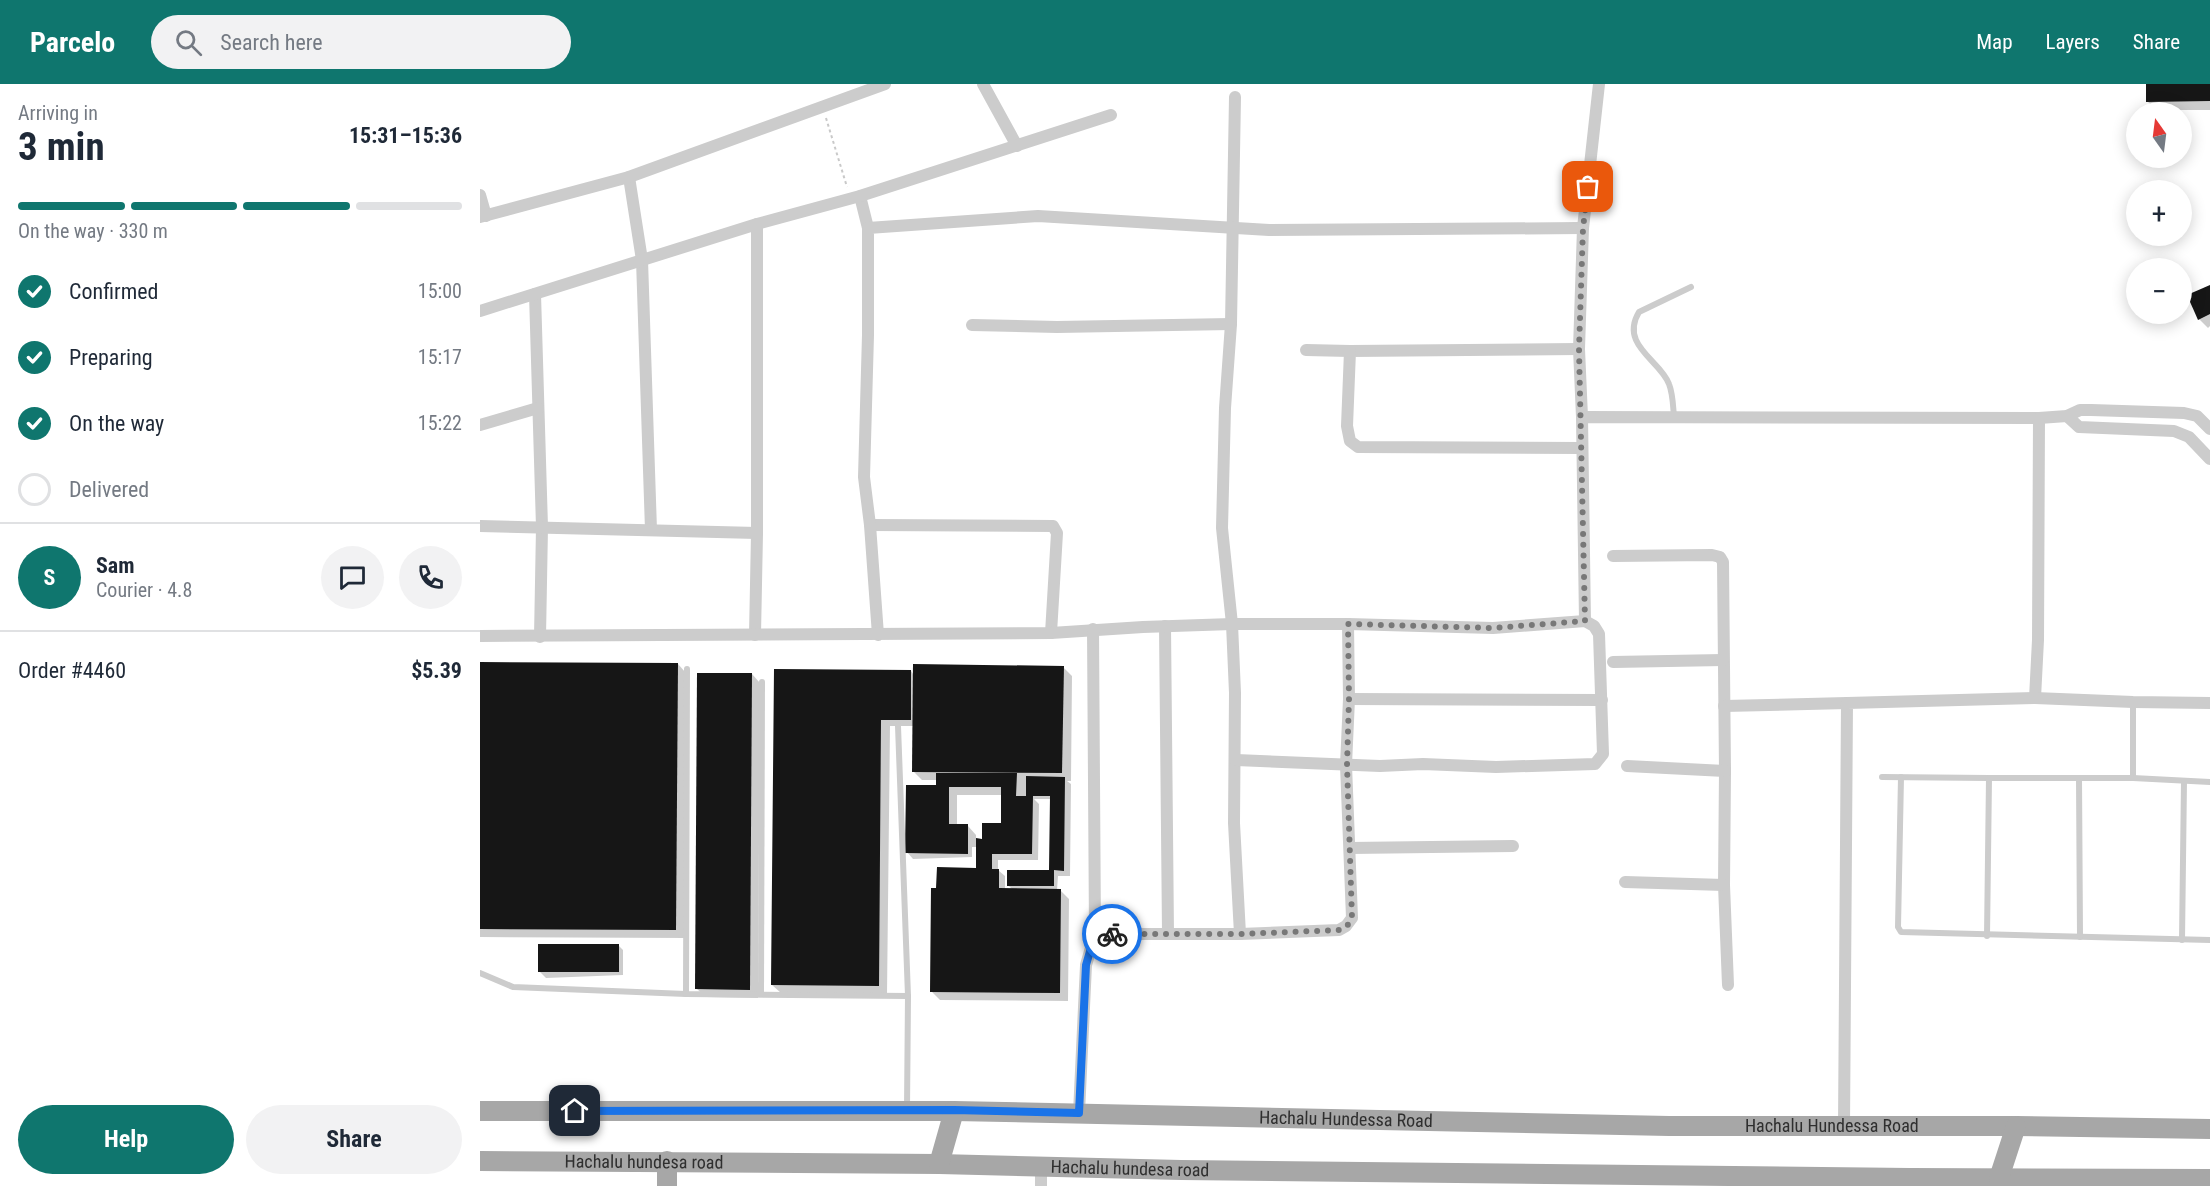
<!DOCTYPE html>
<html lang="en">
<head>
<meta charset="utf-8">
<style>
  :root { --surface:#fff; --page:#f2f2f3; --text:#1f2937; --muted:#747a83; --line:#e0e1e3; --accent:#0f766e }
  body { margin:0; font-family:"Roboto Condensed",sans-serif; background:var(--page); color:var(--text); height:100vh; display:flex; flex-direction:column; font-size:22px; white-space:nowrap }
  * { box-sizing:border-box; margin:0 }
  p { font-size:20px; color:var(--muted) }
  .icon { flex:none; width:33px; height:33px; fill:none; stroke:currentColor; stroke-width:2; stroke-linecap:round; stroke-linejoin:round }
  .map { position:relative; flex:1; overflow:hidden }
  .drawer { display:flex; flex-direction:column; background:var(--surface); width:480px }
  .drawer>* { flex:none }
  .needle { width:39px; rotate:346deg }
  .controls { position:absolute; left:1646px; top:18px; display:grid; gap:12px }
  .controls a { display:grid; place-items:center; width:66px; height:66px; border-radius:50%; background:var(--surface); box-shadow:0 3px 15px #0003; font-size:30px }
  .pin { position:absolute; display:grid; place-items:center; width:51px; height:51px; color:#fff; margin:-26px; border-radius:12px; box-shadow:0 3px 9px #0006 }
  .courier { position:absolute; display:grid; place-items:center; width:60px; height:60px; margin:-30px; border:4px solid #1a73e8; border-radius:50%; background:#fff; color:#222; box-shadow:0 2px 8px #0007 }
  .headline em { font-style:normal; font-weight:700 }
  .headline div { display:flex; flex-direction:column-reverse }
  .headline { display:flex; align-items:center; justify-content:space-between; height:102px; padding:0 18px }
  h1 { font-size:39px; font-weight:700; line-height:45px }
  .bar { display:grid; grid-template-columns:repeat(4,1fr); gap:9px 6px; align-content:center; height:72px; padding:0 18px }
  .bar i { height:8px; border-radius:4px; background:var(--line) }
  .bar .on { background:var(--accent) }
  .bar p { grid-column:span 4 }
  .line { display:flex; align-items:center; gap:15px; padding:0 18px; border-top:2px solid var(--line) }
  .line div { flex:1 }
  .round { display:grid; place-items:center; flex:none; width:63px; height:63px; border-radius:32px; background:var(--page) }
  ol { padding:0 18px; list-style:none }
  li { display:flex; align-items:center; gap:18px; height:66px }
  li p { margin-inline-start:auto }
  li .icon { padding:6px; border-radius:50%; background:var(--accent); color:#fff; stroke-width:4 }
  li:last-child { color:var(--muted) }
  li i { width:33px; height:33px; border:3px solid var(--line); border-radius:50% }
  .primary-button { display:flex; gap:12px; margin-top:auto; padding:12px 18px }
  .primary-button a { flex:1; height:69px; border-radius:36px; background:var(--accent); color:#fff; font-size:24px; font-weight:700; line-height:69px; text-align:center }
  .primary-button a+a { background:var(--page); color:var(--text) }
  header { display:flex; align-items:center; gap:36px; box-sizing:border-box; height:84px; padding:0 30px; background:var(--accent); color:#fff }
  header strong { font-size:28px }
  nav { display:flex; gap:33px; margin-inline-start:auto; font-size:21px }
  .search { width:420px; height:54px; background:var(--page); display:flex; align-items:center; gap:15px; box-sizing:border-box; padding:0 21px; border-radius:33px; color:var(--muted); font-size:22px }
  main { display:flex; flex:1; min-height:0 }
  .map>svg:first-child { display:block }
  .shadow { fill:#0003; fill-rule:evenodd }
  .building { fill:#161616 }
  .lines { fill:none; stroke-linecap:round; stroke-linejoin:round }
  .path { stroke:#c9c9c9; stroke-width:2; stroke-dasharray:3 3; stroke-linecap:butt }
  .service { stroke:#ccc; stroke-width:6 }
  .minor { stroke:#ccc; stroke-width:12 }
  .primary { stroke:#a7a7a7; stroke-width:20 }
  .done { stroke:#787878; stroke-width:6; stroke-dasharray:0 10.8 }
  .route { stroke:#1a73e8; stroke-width:8 }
  .labels { text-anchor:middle; stroke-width:6; stroke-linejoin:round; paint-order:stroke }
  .street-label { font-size:18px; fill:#2f2f2f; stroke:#fff }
</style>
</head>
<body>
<header>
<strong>Parcelo</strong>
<div class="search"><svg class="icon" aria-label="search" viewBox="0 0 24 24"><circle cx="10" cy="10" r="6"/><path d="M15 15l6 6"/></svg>Search here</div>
<nav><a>Map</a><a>Layers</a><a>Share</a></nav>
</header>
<main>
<section class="drawer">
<div class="headline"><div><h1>3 min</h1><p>Arriving in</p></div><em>15:31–15:36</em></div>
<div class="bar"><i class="on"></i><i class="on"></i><i class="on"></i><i></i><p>On the way · 330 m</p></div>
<ol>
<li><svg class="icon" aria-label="check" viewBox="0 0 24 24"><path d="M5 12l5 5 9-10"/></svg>Confirmed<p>15:00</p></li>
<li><svg class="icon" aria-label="check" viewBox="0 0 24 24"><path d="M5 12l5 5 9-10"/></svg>Preparing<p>15:17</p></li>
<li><svg class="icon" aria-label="check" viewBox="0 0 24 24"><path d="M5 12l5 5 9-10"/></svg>On the way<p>15:22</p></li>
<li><i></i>Delivered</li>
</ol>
<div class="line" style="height:108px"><b class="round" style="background:var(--accent);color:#fff">S</b><div><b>Sam</b><p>Courier · 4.8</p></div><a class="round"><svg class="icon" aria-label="chat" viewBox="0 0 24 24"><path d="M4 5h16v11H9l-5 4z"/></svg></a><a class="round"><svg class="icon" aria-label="phone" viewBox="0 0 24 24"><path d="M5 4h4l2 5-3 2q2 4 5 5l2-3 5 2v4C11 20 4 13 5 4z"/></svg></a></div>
<div class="line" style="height:78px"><div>Order #4460</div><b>$5.39</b></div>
<div class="primary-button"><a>Help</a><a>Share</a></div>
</section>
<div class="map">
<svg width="1730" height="1102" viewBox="0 0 1730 1102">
  <rect width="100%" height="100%" fill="#fff"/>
  <g class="shadow">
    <path d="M1668,0H1730V26H1677L1668,18Z"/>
    <path d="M1730,202V242L1728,244L1719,235Z"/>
    <path d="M0,579L198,580L206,589L205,854L0,853Z"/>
    <path d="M583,583L592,592L591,697H587L591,700L590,792H578L577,806H580L589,815L588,917L460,916L452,908L460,805L498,785V763H492V773L433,775L427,768L457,702V696H442L433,687L434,642H410L407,910L301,909L292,901L296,586L431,587L434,591ZM477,711H522V741L503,756H496V751L488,742H477ZM554,715H571L572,788L528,801L533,806H525V792L518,786V776H558L559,720Z"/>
    <path d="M272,590L280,599L278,914L226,913L217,905Z"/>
    <path d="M139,862L143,866V891L66,894L59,887Z"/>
  </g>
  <g class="building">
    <path d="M1666,0H1730V17L1666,18Z"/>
    <path d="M1730,201V230L1718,236L1707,211Z"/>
    <path d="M0,578L198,579L196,846L0,845Z"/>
    <path d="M433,580L584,582L582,689L432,688Z"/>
    <path d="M294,585L431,586V636H401L399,902L291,901Z"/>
    <path d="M217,589H272L270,906L215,905Z"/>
    <path d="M456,689H537L536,712H546V692L585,693L584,787L574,786V802H527V786H569L570,712H553L552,770H512V785H519V804L581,805L580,909L450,908L451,804H456L457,783L496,784V754L502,755V739H521V703H469V740H488V770L425,769L426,701H456Z"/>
    <rect x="58" y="860" width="81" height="28"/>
  </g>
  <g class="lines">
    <path class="path" d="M346,34L367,103"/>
    <g class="service">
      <path d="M1194,333C1193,322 1193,310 1189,300C1181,277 1139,261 1159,228L1211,203"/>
      <path d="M1653,618V694"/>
      <path d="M1402,693L1509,694"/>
      <path d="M1421,693L1418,843L1421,848L1730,856"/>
      <path d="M1599,694L1600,853"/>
      <path d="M1507,852L1509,694H1653L1730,698"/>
      <path d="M1702,856L1704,697"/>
      <path d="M0,889L33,903L206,910L428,912L418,642"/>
      <path d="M206,910L207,585"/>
      <path d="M281,910L282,598"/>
      <path d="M427,1025L428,912"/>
    </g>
    <g class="minor">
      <path d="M503,0L537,62"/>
      <path d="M755,13L751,240L745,324L742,444L752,540L755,609L754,739L760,850"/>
      <path d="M149,93L162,176L171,446"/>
      <path d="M0,111L6,132"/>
      <path d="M380,112L388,144"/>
      <path d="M0,133L149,93L405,0"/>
      <path d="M55,210L62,443L60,553"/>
      <path d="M0,227L277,140L380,112L631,31"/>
      <path d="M492,241L577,243L751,240"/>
      <path d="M1099,265L870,267L867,342L870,357L878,363L1101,364"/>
      <path d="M826,266L870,267"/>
      <path d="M1587,332L1599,343L1694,347L1709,353L1730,375"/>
      <path d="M1102,333L1099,265L1103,144L1119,0"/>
      <path d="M0,341L58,324"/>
      <path d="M390,441L573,442L577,449L571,549"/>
      <path d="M0,442L277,449"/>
      <path d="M1133,472L1232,471L1240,473L1243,478L1245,687L1244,801L1248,901"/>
      <path d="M1105,537L1102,333L1559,334L1587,332L1600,326H1611L1704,329L1717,332L1730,345"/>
      <path d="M685,542L688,849"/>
      <path d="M275,551L277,449V140"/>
      <path d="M398,551L390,441L384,393L388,251V144L558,132L789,146L1103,144"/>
      <path d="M0,552L571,549L663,543L752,540H868L1013,544L1105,537L1114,542L1119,550L1123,670L1115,680L1016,683L943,680L900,682L756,676"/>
      <path d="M1133,578L1243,576"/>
      <path d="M1555,614L1558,556L1559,334"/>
      <path d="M869,615L1122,616"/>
      <path d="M1244,622L1367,619"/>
      <path d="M1147,682L1245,687"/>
      <path d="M870,764L1033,762"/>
      <path d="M1145,798L1244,801"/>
      <path d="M615,850H760L859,846L866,842L872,834L866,681L869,615L868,540"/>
      <path d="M599,1029L606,881L615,850L613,545"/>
      <path d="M1364,1042L1367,619L1555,614L1653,618L1730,619"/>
      <path d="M561,1102V1083"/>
    </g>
    <g class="primary">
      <path id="s1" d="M0,1027H474L1189,1042H1536L1730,1045"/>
      <path id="s2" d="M0,1077L459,1080L701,1086L1430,1094L1730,1095"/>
      <path d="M459,1080L474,1027"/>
      <path d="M1519,1094L1536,1042"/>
      <path d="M187,1102V1077"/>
    </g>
  </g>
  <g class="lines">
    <path class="done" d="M632,850H760L859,846L867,842L872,834L867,681L869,615L868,540L1013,544L1105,537L1099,265L1103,144L1108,103"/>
    <path class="route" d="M95,1027L474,1026L599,1029L606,881L615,850H632"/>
  </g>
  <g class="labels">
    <g class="street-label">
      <text dy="6" stroke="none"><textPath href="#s1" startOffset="866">Hachalu Hundessa Road</textPath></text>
      <text dy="6" stroke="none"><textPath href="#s1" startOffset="1352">Hachalu Hundessa Road</textPath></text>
      <text dy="6" stroke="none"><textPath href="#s2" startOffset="164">Hachalu hundesa road</textPath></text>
      <text dy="6" stroke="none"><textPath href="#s2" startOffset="650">Hachalu hundesa road</textPath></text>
    </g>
  </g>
</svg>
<div class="controls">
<a><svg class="needle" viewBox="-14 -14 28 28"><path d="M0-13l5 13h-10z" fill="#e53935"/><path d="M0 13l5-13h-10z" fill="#747a83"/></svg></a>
<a>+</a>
<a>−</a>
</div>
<div class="pin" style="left:1108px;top:103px;background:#ea580c"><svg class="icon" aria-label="bag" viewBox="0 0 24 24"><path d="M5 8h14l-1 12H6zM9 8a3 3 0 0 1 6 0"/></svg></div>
<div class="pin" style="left:95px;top:1027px;background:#1f2937"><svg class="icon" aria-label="home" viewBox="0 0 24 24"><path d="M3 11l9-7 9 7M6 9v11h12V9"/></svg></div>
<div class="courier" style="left:632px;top:850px"><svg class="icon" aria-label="bike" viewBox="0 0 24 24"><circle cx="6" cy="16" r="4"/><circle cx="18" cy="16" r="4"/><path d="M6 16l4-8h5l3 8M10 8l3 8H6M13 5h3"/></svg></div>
</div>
</main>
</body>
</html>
